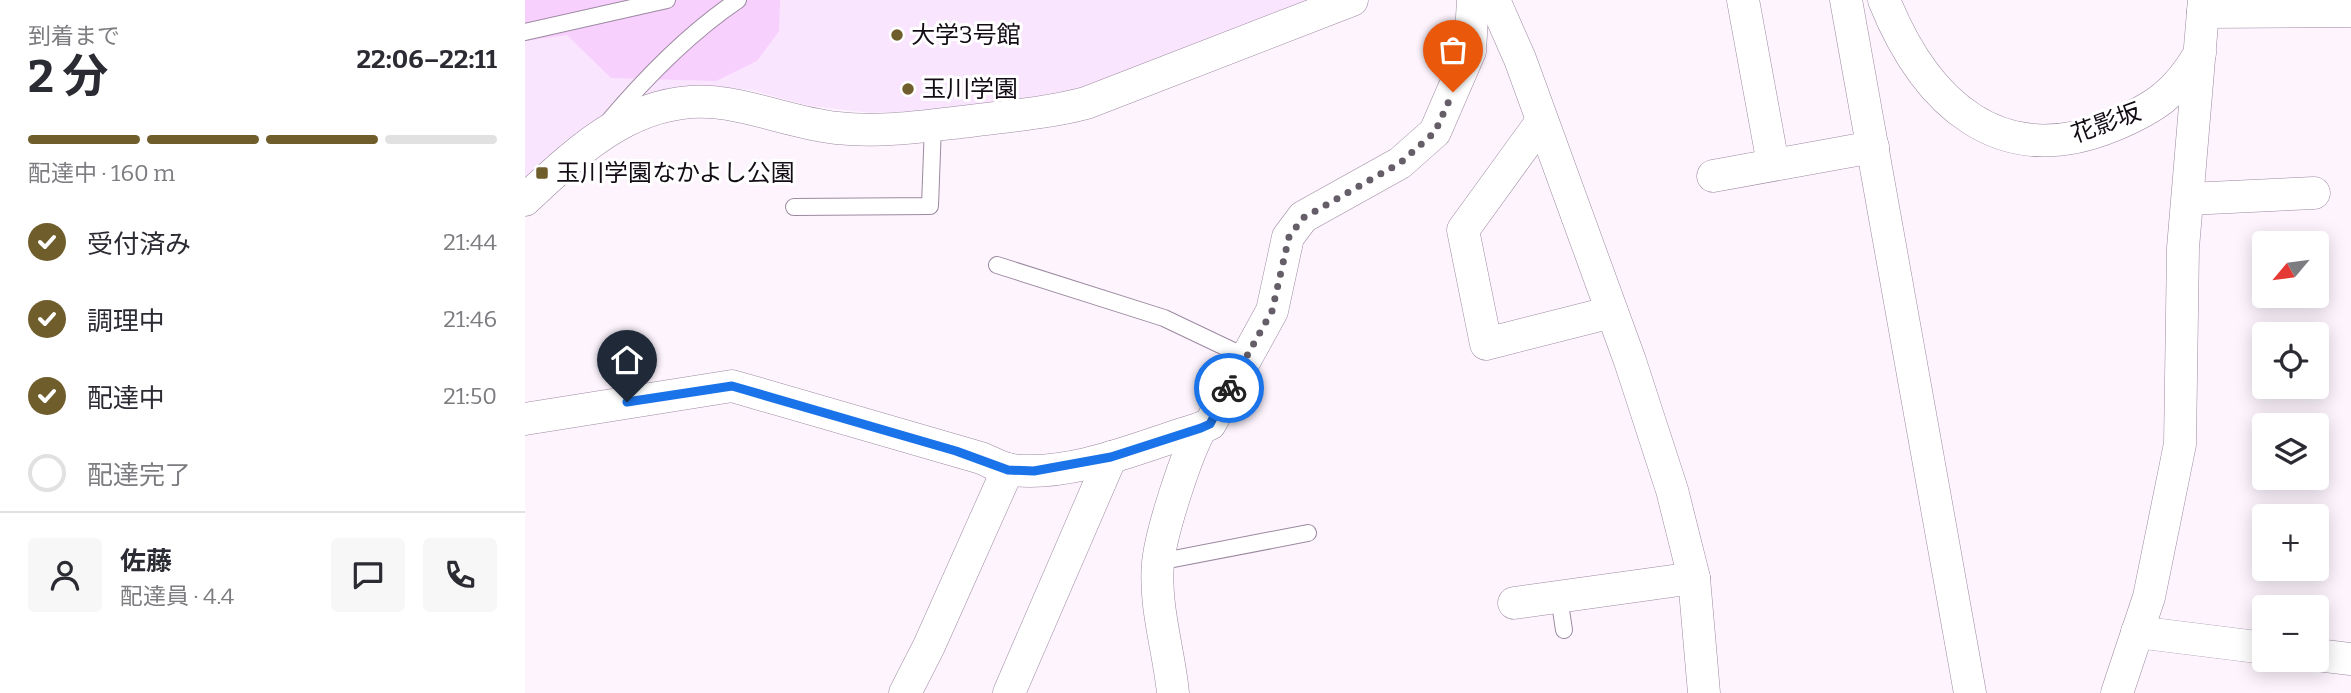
<!DOCTYPE html>
<html lang="ja">
<head>
<meta charset="utf-8">
<style>
  :root { --surface:#fff; --page:#f7f7f7; --text:#2b2b33; --muted:#7c7c81; --line:#e1e1e2; --accent:#705d2c }
  body { margin:0; font-family:Bitter,"Noto Sans JP",serif; background:var(--page); color:var(--text); height:100vh; display:flex; flex-direction:column; font-size:26px; white-space:nowrap }
  * { box-sizing:border-box; margin:0 }
  p { font-size:23px; color:var(--muted) }
  .icon { flex:none; width:38px; height:38px; fill:none; stroke:currentColor; stroke-width:2; stroke-linecap:round; stroke-linejoin:round }
  .map { position:relative; flex:1; overflow:hidden }
  .details { display:flex; flex-direction:column; background:var(--surface); width:525px }
  .details>* { flex:none }
  .needle { width:46px; rotate:241deg }
  .buttons { position:absolute; left:1727px; top:231px; display:grid; gap:14px }
  .buttons a { display:grid; place-items:center; width:77px; height:77px; border-radius:7px; background:var(--surface); box-shadow:0 4px 18px #0003; font-size:35px }
  .pin { position:absolute; display:grid; place-items:center; width:60px; height:60px; color:#fff; margin:-72px -30px; border-radius:50% 50% 50% 0; rotate:-45deg; box-shadow:0 0 7px #0007 }
  .pin .icon { rotate:45deg }
  .courier { position:absolute; display:grid; place-items:center; width:70px; height:70px; margin:-35px; border:5px solid #1a73e8; border-radius:50%; background:#fff; color:#222; box-shadow:0 2px 9px #0007 }
  .overview em { font-style:normal; font-weight:700 }
  .overview div { display:flex; flex-direction:column-reverse }
  .overview { display:flex; align-items:center; justify-content:space-between; height:119px; padding:0 28px }
  h1 { font-size:46px; font-weight:700; line-height:52px }
  .bar { display:grid; grid-template-columns:repeat(4,1fr); gap:10px 7px; align-content:center; height:84px; padding:0 28px }
  .bar i { height:9px; border-radius:5px; background:var(--line) }
  .bar .on { background:var(--accent) }
  .bar p { grid-column:span 4 }
  .line { display:flex; align-items:center; gap:18px; padding:0 28px; border-top:2px solid var(--line) }
  .line div { flex:1 }
  .round { display:grid; place-items:center; flex:none; width:74px; height:74px; border-radius:7px; background:var(--page) }
  ol { padding:0 28px; list-style:none }
  li { display:flex; align-items:center; gap:21px; height:77px }
  li p { margin-inline-start:auto }
  li .icon { padding:7px; border-radius:50%; background:var(--accent); color:#fff; stroke-width:4 }
  li:last-child { color:var(--muted) }
  li i { width:38px; height:38px; border:4px solid var(--line); border-radius:50% }
  main { display:flex; flex:1; min-height:0 }
  .map>svg:first-child { display:block }
  .built { fill:#fae5fe }
  .green { fill:#f7d0fe }
  .lines { fill:none; stroke-linecap:round; stroke-linejoin:round }
  .lane-casing { stroke:#9c89a0; stroke-width:18 }
  .street-casing { stroke:#9c89a0; stroke-width:33 }
  .lane { stroke:#fff; stroke-width:16 }
  .street { stroke:#fff; stroke-width:32 }
  .done { stroke:#655d67; stroke-width:7; stroke-dasharray:0 12.6 }
  .route { stroke:#1a73e8; stroke-width:9 }
  .poi-dot { fill:#705d2c; stroke:#fff; stroke-width:2.5 }
  .labels { text-anchor:middle; stroke-width:6; stroke-linejoin:round; paint-order:stroke }
  .poi-label { font-size:24px; fill:#130c15; stroke:#fff; text-anchor:start }
  .street-label { font-size:24px; fill:#130c15; stroke:#fff }
</style>
</head>
<body>
<main>
<section class="details">
<div class="overview"><div><h1>2 分</h1><p>到着まで</p></div><em>22:06–22:11</em></div>
<div class="bar"><i class="on"></i><i class="on"></i><i class="on"></i><i></i><p>配達中 · 160 m</p></div>
<ol>
<li><svg class="icon" aria-label="check" viewBox="0 0 24 24"><path d="M5 12l5 5 9-10"/></svg>受付済み<p>21:44</p></li>
<li><svg class="icon" aria-label="check" viewBox="0 0 24 24"><path d="M5 12l5 5 9-10"/></svg>調理中<p>21:46</p></li>
<li><svg class="icon" aria-label="check" viewBox="0 0 24 24"><path d="M5 12l5 5 9-10"/></svg>配達中<p>21:50</p></li>
<li><i></i>配達完了</li>
</ol>
<div class="line" style="height:126px"><a class="round"><svg class="icon" aria-label="person" viewBox="0 0 24 24"><circle cx="12" cy="8" r="4"/><path d="M4 21q1-7 8-7t8 7"/></svg></a><div><b>佐藤</b><p>配達員 · 4.4</p></div><a class="round"><svg class="icon" aria-label="chat" viewBox="0 0 24 24"><path d="M4 5h16v11H9l-5 4z"/></svg></a><a class="round"><svg class="icon" aria-label="phone" viewBox="0 0 24 24"><path d="M5 4h4l2 5-3 2q2 4 5 5l2-3 5 2v4C11 20 4 13 5 4z"/></svg></a></div>
</section>
<div class="map">
<svg width="1826" height="693" viewBox="0 0 1826 693">
  <rect width="100%" height="100%" fill="#fdf4fe"/>
  <path class="built" d="M0,0H793L557,88L494,99L410,110L346,113L285,106L225,90L188,86L145,88L102,101L40,141L0,180Z"/>
  <path class="green" d="M0,0H255L254,31L232,61L191,81L86,78L42,35L0,41Z"/>
  <g class="lines">
    <defs>
      <g id="lane">
        <path d="M0,32L142,0"/>
        <path d="M83,122C121,77 164,33 213,0"/>
        <path d="M269,207L405,206L408,125"/>
        <path d="M472,265L639,318L721,357"/>
        <path d="M633,562L783,533"/>
        <path d="M1034,597L1039,630"/>
      </g>
      <g id="street">
        <path d="M969,0L995,59L1105,361L1147,490L1169,578L1179,693"/>
        <path d="M1218,0L1248,164"/>
        <path d="M1321,0L1445,693"/>
        <path d="M1359,0C1400,102 1474,172 1587,126C1630,108 1652,93 1675,53"/>
        <path d="M1678,12L1826,11"/>
        <path d="M1017,121L938,230L961,344L1087,312"/>
        <path d="M1188,176L1348,147"/>
        <path d="M1663,199L1789,193"/>
        <path d="M0,200C57,146 118,89 203,104C239,110 275,124 312,128C356,133 401,126 445,121C484,116 523,113 561,103L827,0"/>
        <path d="M0,419L207,386L456,458C466,462 476,468 486,470C550,477 616,446 676,428L685,424L747,311L763,237L778,217L875,163L910,132L945,51L948,0"/>
        <path d="M989,603L1169,578"/>
        <path d="M1612,632L1740,648"/>
        <path d="M1792,655L1826,659"/>
        <path d="M380,693L404,646L483,469"/>
        <path d="M484,693L586,457"/>
        <path d="M648,693C644,651 629,606 633,563C636,532 661,455 676,428"/>
        <path d="M1592,693L1624,597L1655,444L1658,248L1679,0"/>
      </g>
    </defs>
    <use href="#lane" class="lane-casing"/>
    <use href="#street" class="street-casing"/>
    <use href="#lane" class="lane"/>
    <use href="#street" class="street"/>
  </g>
  <g class="lines">
    <path class="done" d="M704,388L747,311L764,237L778,218L875,163L910,132L928,92"/>
    <path class="route" d="M102,402L207,386L431,451L483,470L509,471L586,457L676,428L685,424L704,388"/>
  </g>
  <g class="poi-dot">
    <circle cx="372" cy="35" r="7"/>
    <circle cx="383" cy="89" r="7"/>
    <rect x="10" y="166" width="14" height="14" rx="3.5"/>
  </g>
  <g class="labels">
    <g class="poi-label">
      <text x="386" y="43">大学3号館</text>
      <text x="397" y="97">玉川学園</text>
      <text x="31" y="181">玉川学園なかよし公園</text>
    </g>
    <g class="street-label">
      <text transform="translate(1581 123) rotate(-20)" y="8">花影坂</text>
    </g>
  </g>
</svg>
<div class="buttons">
<a><svg class="needle" viewBox="-14 -14 28 28"><path d="M0-13l5 13h-10z" fill="#e53935"/><path d="M0 13l5-13h-10z" fill="#7c7c81"/></svg></a>
<a><svg class="icon" aria-label="locate" viewBox="0 0 24 24"><circle cx="12" cy="12" r="6"/><path d="M12 2v4M12 18v4M2 12h4M18 12h4"/></svg></a>
<a><svg class="icon" aria-label="layers" viewBox="0 0 24 24"><path d="M12 4l9 5-9 5-9-5zM3 14l9 5 9-5"/></svg></a>
<a>+</a>
<a>−</a>
</div>
<div class="pin" style="left:928px;top:92px;background:#ea580c"><svg class="icon" aria-label="bag" viewBox="0 0 24 24"><path d="M5 8h14l-1 12H6zM9 8a3 3 0 0 1 6 0"/></svg></div>
<div class="pin" style="left:102px;top:402px;background:#1f2937"><svg class="icon" aria-label="home" viewBox="0 0 24 24"><path d="M3 11l9-7 9 7M6 9v11h12V9"/></svg></div>
<div class="courier" style="left:704px;top:388px"><svg class="icon" aria-label="bike" viewBox="0 0 24 24"><circle cx="6" cy="16" r="4"/><circle cx="18" cy="16" r="4"/><path d="M6 16l4-8h5l3 8M10 8l3 8H6M13 5h3"/></svg></div>
</div>
</main>
</body>
</html>
